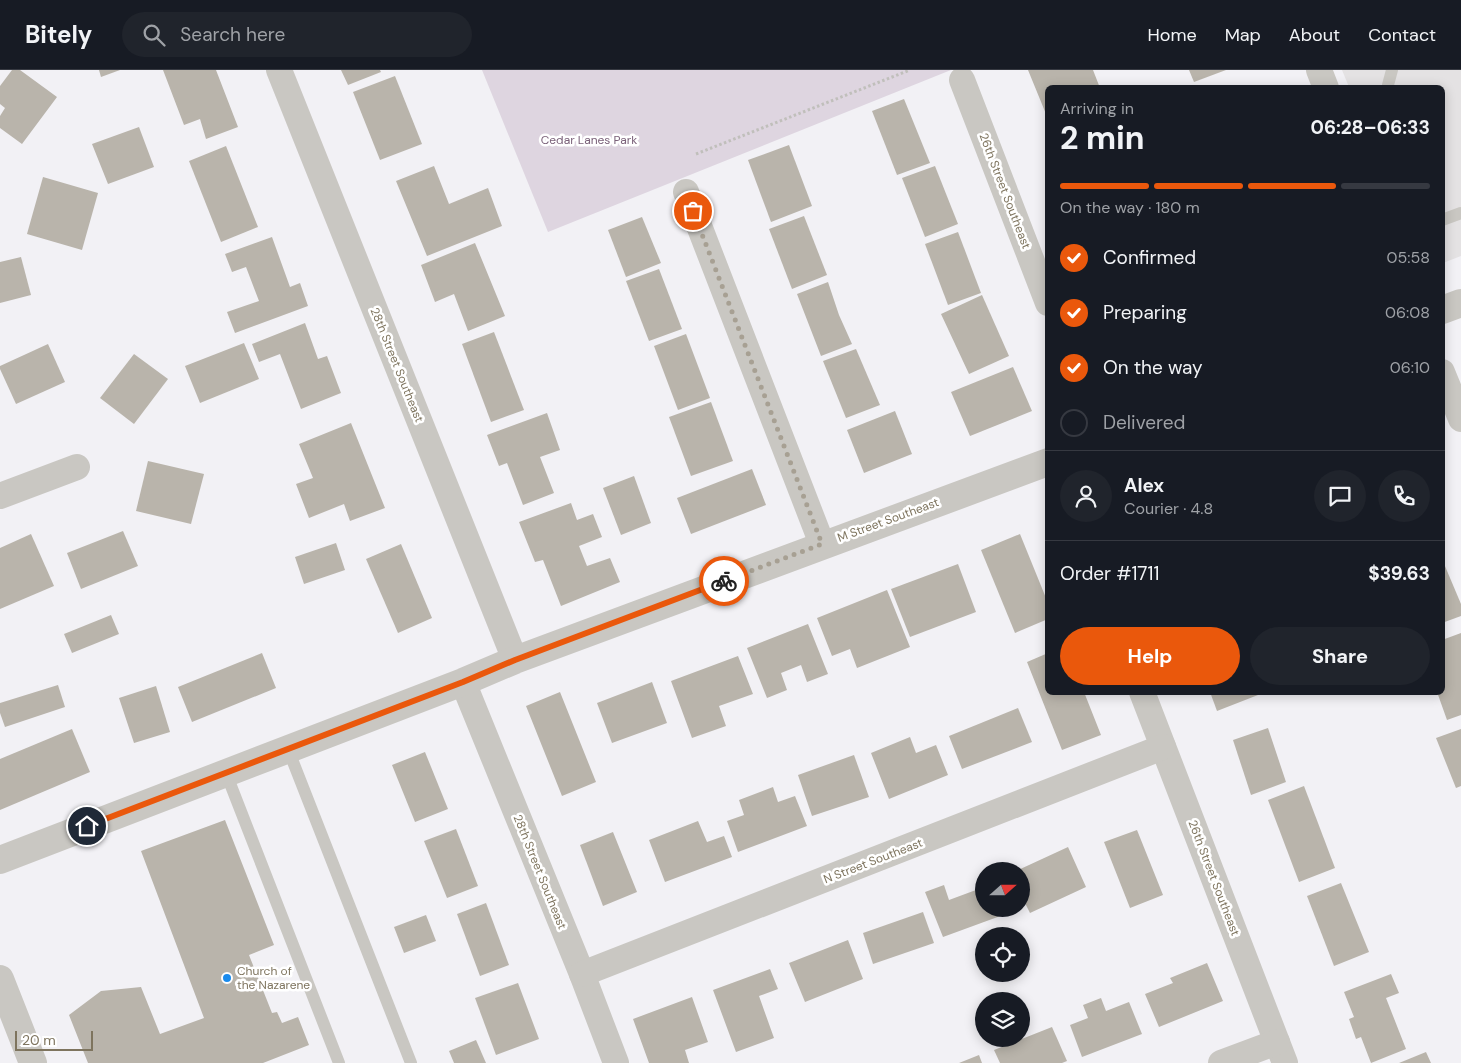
<!DOCTYPE html>
<html lang="en">
<head>
<meta charset="utf-8">
<style>
  :root { --surface:#171b24; --page:#20242c; --text:#f1f3f6; --muted:#9ea1a6; --line:#363941; --accent:#ea580c }
  body { margin:0; font-family:"DM Sans",sans-serif; background:var(--page); color:var(--text); height:100vh; display:flex; flex-direction:column; font-size:19px; white-space:nowrap }
  * { box-sizing:border-box; margin:0 }
  p { font-size:16px; color:var(--muted) }
  .icon { flex:none; width:28px; height:28px; fill:none; stroke:currentColor; stroke-width:2; stroke-linecap:round; stroke-linejoin:round }
  .map { position:relative; flex:1; overflow:hidden }
  .panel { position:absolute; left:1045px; top:15px; width:400px; height:610px; display:flex; flex-direction:column; background:var(--surface); border-radius:8px; box-shadow:0 2px 12px #0003 }
  .panel>* { flex:none }
  .needle { width:32px; rotate:69deg }
  .tools { position:absolute; left:975px; top:792px; display:grid; gap:10px }
  .tools a { display:grid; place-items:center; width:55px; height:55px; border-radius:50%; background:var(--surface); box-shadow:0 2px 12px #0003; font-size:25px }
  .scale { position:absolute; left:15px; bottom:12px; width:78px; box-sizing:border-box; padding-left:5px; border:2px solid #7e745e; border-top:0; font-size:14px; line-height:18px; white-space:nowrap; color:#7e745e; -webkit-text-stroke:4px #fff; paint-order:stroke }
  .pin { position:absolute; display:grid; place-items:center; width:42px; height:42px; color:#fff; margin:-21px; border:2px solid #fff; border-radius:50%; box-shadow:0 1px 5px #0007 }
  .courier { position:absolute; display:grid; place-items:center; width:50px; height:50px; margin:-25px; border:4px solid #ea580c; border-radius:50%; background:#fff; color:#222; box-shadow:0 1px 6px #0007 }
  .overview em { font-style:normal; font-weight:700 }
  .overview div { display:flex; flex-direction:column-reverse }
  .overview { display:flex; align-items:center; justify-content:space-between; height:85px; padding:0 15px }
  h1 { font-size:32px; font-weight:700; line-height:38px }
  .bar { display:grid; grid-template-columns:repeat(4,1fr); gap:8px 5px; align-content:center; height:60px; padding:0 15px }
  .bar i { height:6px; border-radius:4px; background:var(--line) }
  .bar .on { background:var(--accent) }
  .bar p { grid-column:span 4 }
  .line { display:flex; align-items:center; gap:12px; padding:0 15px; border-top:1px solid var(--line) }
  .line div { flex:1 }
  .round { display:grid; place-items:center; flex:none; width:52px; height:52px; border-radius:26px; background:var(--page) }
  ol { padding:0 15px; list-style:none }
  li { display:flex; align-items:center; gap:15px; height:55px }
  li p { margin-inline-start:auto }
  li .icon { padding:5px; border-radius:50%; background:var(--accent); color:#fff; stroke-width:4 }
  li:last-child { color:var(--muted) }
  li i { width:28px; height:28px; border:2px solid var(--line); border-radius:50% }
  .button { display:flex; gap:10px; margin-top:auto; padding:10px 15px }
  .button a { flex:1; height:58px; border-radius:30px; background:var(--accent); color:#fff; font-size:20px; font-weight:700; line-height:58px; text-align:center }
  .button a+a { background:var(--page); color:var(--text) }
  header { display:flex; align-items:center; gap:30px; box-sizing:border-box; height:70px; padding:0 25px; background:var(--surface); border-bottom:1px solid var(--line) }
  header strong { font-size:24px }
  nav { display:flex; gap:28px; margin-inline-start:auto; font-size:18px }
  .search { width:350px; height:45px; background:var(--page); display:flex; align-items:center; gap:12px; box-sizing:border-box; padding:0 18px; border-radius:28px; color:var(--muted); font-size:19px }
  .map>svg:first-child { display:block }
  .built { fill:#e4e2e3 }
  .green { fill:#ded5e0 }
  .building { fill:#b9b4ab }
  .lines { fill:none; stroke-linecap:round; stroke-linejoin:round }
  .path { stroke:#c0bfbb; stroke-width:3; stroke-dasharray:2.5 2.5; stroke-linecap:butt }
  .service { stroke:#c9c7c2; stroke-width:12 }
  .minor { stroke:#c9c7c2; stroke-width:26 }
  .tertiary { stroke:#c9c7c2; stroke-width:28 }
  .done { stroke:#a7a093; stroke-width:5; stroke-dasharray:0 9 }
  .route { stroke:#ea580c; stroke-width:6 }
  .poi-dot { fill:#1a8bed; stroke:#fff; stroke-width:2 }
  .labels { text-anchor:middle; stroke-width:5; stroke-linejoin:round; paint-order:stroke }
  .park-label { font-size:12px; fill:#7b627a; stroke:#fff }
  .street-label { font-size:12px; fill:#7e745e; stroke:#fff }
  .poi-label { font-size:12px; fill:#7e745e; stroke:#fff; text-anchor:start }
</style>
</head>
<body>
<header>
<strong>Bitely</strong>
<div class="search"><svg class="icon" aria-label="search" viewBox="0 0 24 24"><circle cx="10" cy="10" r="6"/><path d="M15 15l6 6"/></svg>Search here</div>
<nav><a>Home</a><a>Map</a><a>About</a><a>Contact</a></nav>
</header>
<div class="map">
<svg width="1461" height="993" viewBox="0 0 1461 993">
  <rect width="100%" height="100%" fill="#f2f1f5"/>
  <path class="built" d="M1342,0H1461V186L1443,193L1442,18L1349,17Z"/>
  <path class="green" d="M482,0H951L548,162Z"/>
  <g class="building">
    <path d="M12,0H20L57,27L22,74L0,58V46L5,38L0,34V16Z"/>
    <path d="M99,0H120L101,7Z"/>
    <path d="M163,0H216L238,57L206,69L200,49L184,55Z"/>
    <path d="M341,0H380L381,2L348,15Z"/>
    <path d="M1028,0H1093L1100,18H1048V43L1046,44Z"/>
    <path d="M1189,0H1226L1194,12Z"/>
    <path d="M395,6L422,74L380,90L353,22Z"/>
    <path d="M904,29L930,93L897,105L872,41Z"/>
    <path d="M139,57L154,97L108,114L92,74Z"/>
    <path d="M789,75L812,136L771,152L748,90Z"/>
    <path d="M226,76L258,157L221,172L189,91Z"/>
    <path d="M434,96L449,134L488,118L502,156L427,186L396,111Z"/>
    <path d="M935,96L958,154L925,167L902,108Z"/>
    <path d="M43,107L98,123L82,180L27,164Z"/>
    <path d="M804,146L827,205L792,219L769,159Z"/>
    <path d="M642,147L661,193L626,207L608,160Z"/>
    <path d="M958,162L981,223L948,235L925,174Z"/>
    <path d="M272,167L290,217L300,213L308,236L235,263L227,242L259,231L246,197L232,202L225,184Z"/>
    <path d="M475,173L505,246L468,261L454,224L435,232L421,195Z"/>
    <path d="M21,187L31,225L0,233V192Z"/>
    <path d="M659,199L682,259L649,271L626,211Z"/>
    <path d="M828,212L839,245L852,274L821,286L797,224Z"/>
    <path d="M982,225L1009,286L969,304L941,244Z"/>
    <path d="M305,253L318,289L327,286L341,323L301,339L280,284L259,292L252,274Z"/>
    <path d="M494,262L524,340L491,352L462,274Z"/>
    <path d="M686,264L710,328L678,340L654,276Z"/>
    <path d="M244,273L259,309L200,333L185,296Z"/>
    <path d="M48,274L65,312L16,334L0,299V296Z"/>
    <path d="M856,279L880,335L846,348L823,291Z"/>
    <path d="M134,284L168,309L134,354L100,328Z"/>
    <path d="M1013,297L1032,341L970,366L951,322Z"/>
    <path d="M711,332L733,391L691,406L669,347Z"/>
    <path d="M895,341L912,384L864,403L847,360Z"/>
    <path d="M547,343L560,380L540,387L554,423L523,435L507,393L499,396L487,365Z"/>
    <path d="M351,353L385,438L350,451L344,434L309,448L296,414L313,408L299,374Z"/>
    <path d="M148,391L204,404L191,454L136,441Z"/>
    <path d="M752,399L766,435L691,464L677,428Z"/>
    <path d="M634,406L651,453L621,465L603,418Z"/>
    <path d="M571,433L577,450L593,444L602,467L579,476L587,496L610,488L620,512L561,536L543,490L535,492L519,452Z"/>
    <path d="M123,461L138,496L81,519L67,483Z"/>
    <path d="M31,464L54,516L0,539V478Z"/>
    <path d="M1020,464L1048,533V549L1015,563L981,480Z"/>
    <path d="M336,473L345,500L304,514L295,487Z"/>
    <path d="M401,474L432,548L398,563L366,489Z"/>
    <path d="M1442,489L1461,534V546L1442,553Z"/>
    <path d="M958,494L976,542L910,567L891,519Z"/>
    <path d="M887,520L910,577L857,598L850,579L832,586L817,548Z"/>
    <path d="M111,545L119,564L72,583L64,564Z"/>
    <path d="M808,554L828,604L807,612L801,595L781,603L787,620L767,628L747,578Z"/>
    <path d="M1461,563V645L1447,650L1437,622H1442V570Z"/>
    <path d="M262,583L276,618L192,652L178,617Z"/>
    <path d="M1048,583V622H1084L1101,665L1062,680L1027,592Z"/>
    <path d="M738,586L753,624L719,636L726,656L692,668L671,611Z"/>
    <path d="M652,612L667,653L612,673L597,633Z"/>
    <path d="M58,615L65,637L5,657L0,643V633Z"/>
    <path d="M156,616L170,662L134,673L119,628Z"/>
    <path d="M560,622L596,712L562,726L526,636Z"/>
    <path d="M1210,622H1257L1258,625L1217,641Z"/>
    <path d="M1018,638L1032,672L962,699L949,666Z"/>
    <path d="M1268,658L1286,712L1251,725L1233,670Z"/>
    <path d="M72,659L90,702L0,740V689Z"/>
    <path d="M1461,659V716L1456,718L1436,668Z"/>
    <path d="M910,667L916,683L936,675L948,705L889,729L871,683Z"/>
    <path d="M425,682L448,739L415,752L392,695Z"/>
    <path d="M854,685L869,727L812,746L798,705Z"/>
    <path d="M1304,716L1335,798L1299,812L1268,730Z"/>
    <path d="M773,717L778,732L795,726L807,756L738,782L727,751L744,745L739,730Z"/>
    <path d="M225,750L274,875L249,885L272,943L277,942L282,953L298,947L309,975L263,993H88L69,945L101,921L141,917L160,964L204,948L141,781Z"/>
    <path d="M698,751L707,772L724,766L732,787L665,812L649,770Z"/>
    <path d="M456,759L478,816L447,828L424,771Z"/>
    <path d="M1137,760L1163,825L1130,838L1104,772Z"/>
    <path d="M613,762L637,822L603,836L580,775Z"/>
    <path d="M1068,777L1086,817L1030,843L1021,825V801H1016Z"/>
    <path d="M1341,813L1369,882L1334,896L1307,826Z"/>
    <path d="M944,815L949,830L984,817V839H1013L1014,841L943,867L925,822Z"/>
    <path d="M486,833L509,895L480,906L457,844Z"/>
    <path d="M923,842L934,873L873,894L863,863Z"/>
    <path d="M426,845L436,871L404,883L394,857Z"/>
    <path d="M848,870L863,909L805,932L789,893Z"/>
    <path d="M1207,893L1223,931L1159,957L1145,924L1173,913L1170,908Z"/>
    <path d="M770,899L778,919L759,926L774,968L736,982L713,920Z"/>
    <path d="M1391,904L1399,923L1386,928L1406,979L1371,993L1361,967L1356,969L1349,949L1354,947L1344,922Z"/>
    <path d="M518,913L539,969L496,985L475,928Z"/>
    <path d="M692,927L708,972L685,980L689,993H649L633,949Z"/>
    <path d="M1101,928L1106,941L1129,932L1142,964L1082,987L1070,955L1088,948L1083,935Z"/>
    <path d="M1052,957L1067,991L1062,993H1000L994,980Z"/>
    <path d="M476,970L486,993H454L449,981Z"/>
    <path d="M1426,982L1431,993H1399Z"/>
    <path d="M979,985L982,993H959Z"/>
  </g>
  <g class="lines">
    <path class="path" d="M696,84L910,0"/>
    <g class="service">
      <path d="M1389,18L1388,15L1392,0"/>
      <path d="M1442,150L1461,143"/>
      <path d="M288,679L411,993"/>
      <path d="M226,703L339,993"/>
    </g>
    <g class="minor">
      <path d="M279,0L515,590"/>
      <path d="M1319,0L1326,18"/>
      <path d="M962,10L1048,233"/>
      <path d="M686,122L822,474"/>
      <path d="M1442,302L1461,349"/>
      <path d="M0,426L77,397"/>
      <path d="M463,612L582,904L616,993"/>
      <path d="M1142,622L1285,993"/>
      <path d="M582,904L1163,677"/>
      <path d="M1221,993L1277,972"/>
    </g>
    <g class="tertiary">
      <path d="M1442,240L1461,233"/>
      <path d="M0,790L463,612L515,590L1048,392"/>
      <path d="M0,909L33,993"/>
    </g>
  </g>
  <g class="lines">
    <path class="done" d="M693,141L822,474L724,511"/>
    <path class="route" d="M87,756L463,612L515,590L724,511"/>
  </g>
  <circle class="poi-dot" cx="227" cy="908" r="5"/>
  <g class="labels">
    <g class="park-label">
      <text x="589" y="74">Cedar Lanes Park</text>
    </g>
    <g class="street-label">
      <text transform="translate(1005 121) rotate(69)" y="4">26th Street Southeast</text>
      <text transform="translate(397 295) rotate(68)" y="4">28th Street Southeast</text>
      <text transform="translate(888 450) rotate(-20)" y="4">M Street Southeast</text>
      <text transform="translate(873 791) rotate(-21)" y="4">N Street Southeast</text>
      <text transform="translate(540 802) rotate(68)" y="4">28th Street Southeast</text>
      <text transform="translate(1214 808) rotate(69)" y="4">26th Street Southeast</text>
    </g>
    <g class="poi-label">
      <text x="237" y="905">Church of<tspan x="237" dy="14">the Nazarene</tspan></text>
    </g>
  </g>
</svg>
<div class="tools">
<a><svg class="needle" viewBox="-14 -14 28 28"><path d="M0-13l5 13h-10z" fill="#e53935"/><path d="M0 13l5-13h-10z" fill="#9ea1a6"/></svg></a>
<a><svg class="icon" aria-label="locate" viewBox="0 0 24 24"><circle cx="12" cy="12" r="6"/><path d="M12 2v4M12 18v4M2 12h4M18 12h4"/></svg></a>
<a><svg class="icon" aria-label="layers" viewBox="0 0 24 24"><path d="M12 4l9 5-9 5-9-5zM3 14l9 5 9-5"/></svg></a>
</div>
<div class="scale">20 m</div>
<div class="pin" style="left:693px;top:141px;background:#ea580c"><svg class="icon" aria-label="bag" viewBox="0 0 24 24"><path d="M5 8h14l-1 12H6zM9 8a3 3 0 0 1 6 0"/></svg></div>
<div class="pin" style="left:87px;top:756px;background:#1f2937"><svg class="icon" aria-label="home" viewBox="0 0 24 24"><path d="M3 11l9-7 9 7M6 9v11h12V9"/></svg></div>
<div class="courier" style="left:724px;top:511px"><svg class="icon" aria-label="bike" viewBox="0 0 24 24"><circle cx="6" cy="16" r="4"/><circle cx="18" cy="16" r="4"/><path d="M6 16l4-8h5l3 8M10 8l3 8H6M13 5h3"/></svg></div>
<section class="panel">
<div class="overview"><div><h1>2 min</h1><p>Arriving in</p></div><em>06:28–06:33</em></div>
<div class="bar"><i class="on"></i><i class="on"></i><i class="on"></i><i></i><p>On the way · 180 m</p></div>
<ol>
<li><svg class="icon" aria-label="check" viewBox="0 0 24 24"><path d="M5 12l5 5 9-10"/></svg>Confirmed<p>05:58</p></li>
<li><svg class="icon" aria-label="check" viewBox="0 0 24 24"><path d="M5 12l5 5 9-10"/></svg>Preparing<p>06:08</p></li>
<li><svg class="icon" aria-label="check" viewBox="0 0 24 24"><path d="M5 12l5 5 9-10"/></svg>On the way<p>06:10</p></li>
<li><i></i>Delivered</li>
</ol>
<div class="line" style="height:90px"><a class="round"><svg class="icon" aria-label="person" viewBox="0 0 24 24"><circle cx="12" cy="8" r="4"/><path d="M4 21q1-7 8-7t8 7"/></svg></a><div><b>Alex</b><p>Courier · 4.8</p></div><a class="round"><svg class="icon" aria-label="chat" viewBox="0 0 24 24"><path d="M4 5h16v11H9l-5 4z"/></svg></a><a class="round"><svg class="icon" aria-label="phone" viewBox="0 0 24 24"><path d="M5 4h4l2 5-3 2q2 4 5 5l2-3 5 2v4C11 20 4 13 5 4z"/></svg></a></div>
<div class="line" style="height:65px"><div>Order #1711</div><b>$39.63</b></div>
<div class="button"><a>Help</a><a>Share</a></div>
</section>
</div>
</body>
</html>
